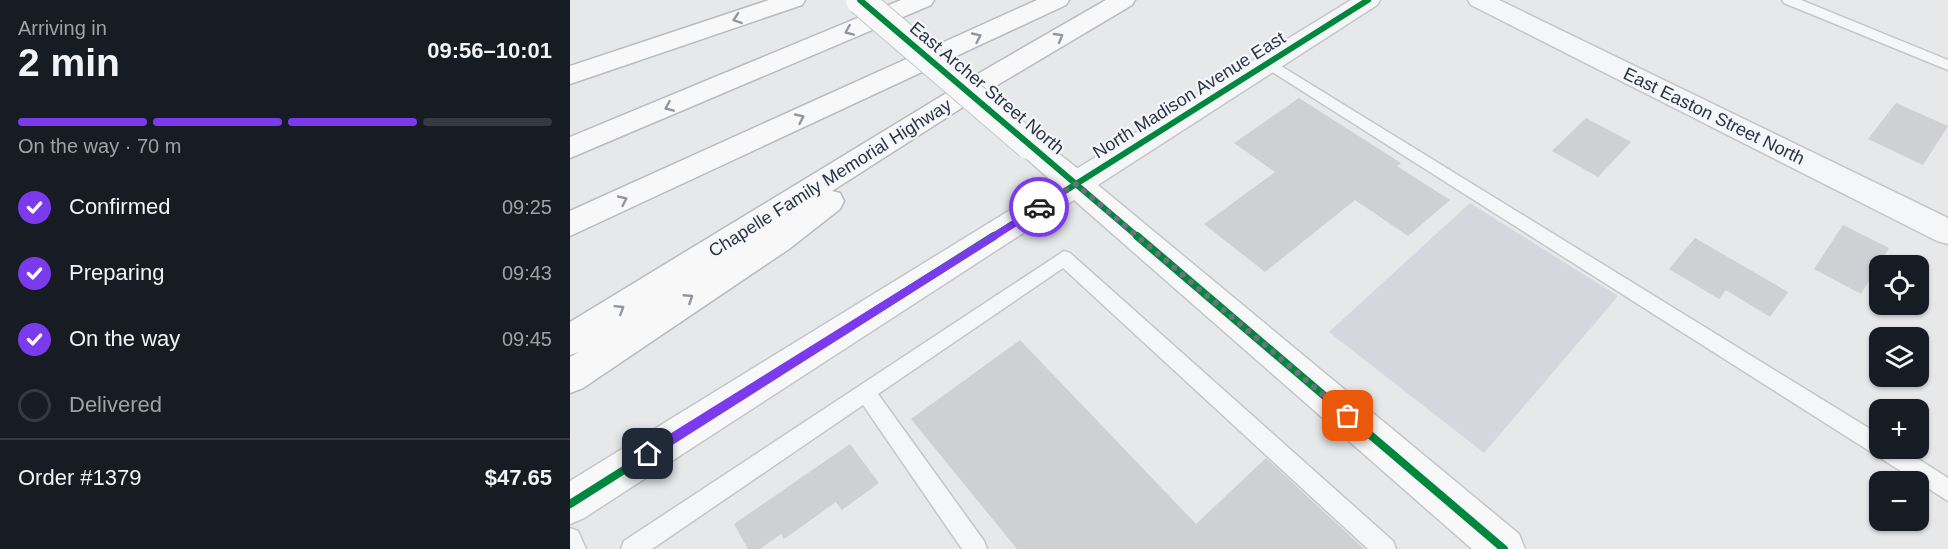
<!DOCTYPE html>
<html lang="en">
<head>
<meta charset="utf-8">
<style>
  :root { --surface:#171b24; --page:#242831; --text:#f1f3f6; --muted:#9ea1a6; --line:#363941; --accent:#7c3aed }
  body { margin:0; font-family:Helvetica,sans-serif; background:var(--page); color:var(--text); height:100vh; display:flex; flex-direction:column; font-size:22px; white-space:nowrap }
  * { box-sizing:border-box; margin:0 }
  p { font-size:20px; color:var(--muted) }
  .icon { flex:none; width:33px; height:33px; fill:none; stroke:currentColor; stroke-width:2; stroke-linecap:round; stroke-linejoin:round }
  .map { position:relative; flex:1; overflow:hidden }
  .sheet { display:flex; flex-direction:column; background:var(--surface); width:570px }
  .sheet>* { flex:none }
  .buttons { position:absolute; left:1299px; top:255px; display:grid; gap:12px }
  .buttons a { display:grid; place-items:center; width:60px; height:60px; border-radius:12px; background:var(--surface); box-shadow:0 2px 4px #0004; font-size:30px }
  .pin { position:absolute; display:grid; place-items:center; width:51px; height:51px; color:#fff; margin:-26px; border-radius:12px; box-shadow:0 3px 9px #0006 }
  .courier { position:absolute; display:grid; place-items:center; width:60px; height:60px; margin:-30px; border:4px solid #7c3aed; border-radius:50%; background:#fff; color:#222; box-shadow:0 2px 8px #0007 }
  .overview em { font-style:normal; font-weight:600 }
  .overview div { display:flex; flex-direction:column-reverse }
  .overview { display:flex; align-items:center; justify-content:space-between; height:102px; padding:0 18px }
  h1 { font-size:39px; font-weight:600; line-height:45px }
  .bar { display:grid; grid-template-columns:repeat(4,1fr); gap:9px 6px; align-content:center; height:72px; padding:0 18px }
  .bar i { height:8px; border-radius:4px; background:var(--line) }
  .bar .on { background:var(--accent) }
  .bar p { grid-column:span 4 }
  .line { display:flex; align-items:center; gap:15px; padding:0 18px; border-top:2px solid var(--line) }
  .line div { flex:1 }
  ol { padding:0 18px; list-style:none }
  li { display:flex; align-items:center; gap:18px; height:66px }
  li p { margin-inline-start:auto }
  li .icon { padding:6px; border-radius:50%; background:var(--accent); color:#fff; stroke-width:4 }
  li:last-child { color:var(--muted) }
  li i { width:33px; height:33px; border:3px solid var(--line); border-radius:50% }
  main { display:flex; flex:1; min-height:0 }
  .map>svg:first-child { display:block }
  .built { fill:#d4d7dd }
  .building { fill:#ced0d3 }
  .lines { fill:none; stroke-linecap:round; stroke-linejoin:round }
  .lane-casing { stroke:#c4c6c8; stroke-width:3 }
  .street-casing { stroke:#c4c6c8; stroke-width:3 }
  .secondary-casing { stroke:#c4c6c8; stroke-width:3 }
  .highway-casing { stroke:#b8bbbf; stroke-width:3 }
  .lane { fill:#f5f6f7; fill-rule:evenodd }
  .street { fill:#f5f6f7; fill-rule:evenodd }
  .secondary { fill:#f8f8f8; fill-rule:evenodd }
  .highway { fill:#f8f8f8; fill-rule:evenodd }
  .secondary-bridge-casing { stroke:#c4c6c8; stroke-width:30; stroke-linecap:butt }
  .secondary-bridge { stroke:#f8f8f8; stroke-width:28 }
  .cycleway-far1-casing { stroke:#f4f6f9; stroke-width:9 }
  .cycleway-casing { stroke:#f4f6f9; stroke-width:12 }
  .cycleway-far1 { stroke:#00873e; stroke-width:6 }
  .cycleway { stroke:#00873e; stroke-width:8 }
  .oneway { stroke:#92969e }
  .route { fill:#7c3aed }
  .done { stroke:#6c737f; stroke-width:6; stroke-dasharray:0 10.8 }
  .labels { text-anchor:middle; stroke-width:4.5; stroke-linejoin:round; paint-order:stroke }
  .street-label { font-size:18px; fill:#2b3445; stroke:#f4f6f9 }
</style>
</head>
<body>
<main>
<section class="sheet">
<div class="overview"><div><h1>2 min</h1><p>Arriving in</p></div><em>09:56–10:01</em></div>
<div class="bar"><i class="on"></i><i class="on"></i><i class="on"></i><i></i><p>On the way · 70 m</p></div>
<ol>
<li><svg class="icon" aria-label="check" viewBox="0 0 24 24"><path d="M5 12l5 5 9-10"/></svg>Confirmed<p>09:25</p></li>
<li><svg class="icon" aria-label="check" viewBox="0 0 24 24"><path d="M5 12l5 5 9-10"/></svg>Preparing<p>09:43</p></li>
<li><svg class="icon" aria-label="check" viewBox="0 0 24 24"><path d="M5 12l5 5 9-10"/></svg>On the way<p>09:45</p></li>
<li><i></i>Delivered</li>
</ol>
<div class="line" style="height:78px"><div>Order #1379</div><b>$47.65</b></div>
</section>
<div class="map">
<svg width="1378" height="549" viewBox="0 0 1378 549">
  <rect width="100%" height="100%" fill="#e6e8ea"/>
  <path class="built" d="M900,203L1048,296L914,453L759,332Z"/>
  <g class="building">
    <path d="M729,98L831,163L827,166L880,200L838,236L785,200L695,272L634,224L705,172L664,143Z"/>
    <path d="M1326,103L1378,126L1353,165L1298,139Z"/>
    <path d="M1016,118L1061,142L1028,177L982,151Z"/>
    <path d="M1273,225L1319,248L1291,294L1244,269Z"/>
    <path d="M1125,238L1218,292L1200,317L1156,290L1149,299L1099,269Z"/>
    <path d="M450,340L626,524L696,458L794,549H447L341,419Z"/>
    <path d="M280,444L309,483L272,510L266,502L214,539L211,534L190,549H178L164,524Z"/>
  </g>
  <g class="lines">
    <defs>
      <g id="lane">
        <path d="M1212,0H1231L1378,60V70L1214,3Z"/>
        <path d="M698,58L1310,435V448H1331L1378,478V501L693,66L691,63Z"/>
        <path d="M494,251L500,253L823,541L826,549H798L493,268L308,394L414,541L417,549H392L293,405L82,549H51L54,541Z"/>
        <path d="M0,528L8,531L16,549H0Z"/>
      </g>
      <g id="street">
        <path d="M781,0H810L807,5L517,192L506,195L495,192L491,184L495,176Z"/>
        <path d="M898,0H929L1378,218V244L1367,241L901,5Z"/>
      </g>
      <path id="secondary" d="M459,135L469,138L517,176L949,534L955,549H902L504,200L14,518L0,524V481L484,183L449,152L445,145L449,138Z"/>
      <g id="highway">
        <path d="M199,0H235L232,5L0,84V66Z"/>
        <path d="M331,0H364L361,5L0,158V137Z"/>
        <path d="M467,0H499L496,5L0,236V211Z"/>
        <path d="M536,0H565L562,5L429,84L262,191L270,193L274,201L270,209L219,249L13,388L0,393V357L9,352L0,355V322L411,72Z"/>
      </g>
    </defs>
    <use href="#lane" class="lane-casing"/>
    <use href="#street" class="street-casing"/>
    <use href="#secondary" class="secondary-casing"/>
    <use href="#highway" class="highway-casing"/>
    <use href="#lane" class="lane"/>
    <use href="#street" class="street"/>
    <use href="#secondary" class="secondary"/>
    <use href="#highway" class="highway"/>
    <defs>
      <path id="secondary-bridge" d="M290,0L459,145"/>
    </defs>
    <use href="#secondary-bridge" class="secondary-bridge-casing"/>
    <use href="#secondary-bridge" class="secondary-bridge"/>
    <defs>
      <g id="cycleway-far1">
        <path d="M290,0L568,237"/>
        <path d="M422,237L798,0"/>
      </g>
      <g id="cycleway">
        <path d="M567,236L934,549"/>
        <path d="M0,504L424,236"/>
      </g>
    </defs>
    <use href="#cycleway-far1" class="cycleway-far1-casing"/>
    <use href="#cycleway" class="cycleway-casing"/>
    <use href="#cycleway-far1" class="cycleway-far1"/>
    <use href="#cycleway" class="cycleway"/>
  </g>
  <defs><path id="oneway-chevron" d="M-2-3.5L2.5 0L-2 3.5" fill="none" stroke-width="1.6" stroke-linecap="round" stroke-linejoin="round" transform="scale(1.5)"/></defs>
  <g class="oneway">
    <use href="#oneway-chevron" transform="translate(167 19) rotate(161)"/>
    <use href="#oneway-chevron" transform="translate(279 31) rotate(157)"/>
    <use href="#oneway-chevron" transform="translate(407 37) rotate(-25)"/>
    <use href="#oneway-chevron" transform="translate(489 37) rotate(-30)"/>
    <use href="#oneway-chevron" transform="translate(99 107) rotate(157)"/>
    <use href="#oneway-chevron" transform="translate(230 118) rotate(-25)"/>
    <use href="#oneway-chevron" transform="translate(53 200) rotate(-25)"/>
    <use href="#oneway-chevron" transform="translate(119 298) rotate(-33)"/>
    <use href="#oneway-chevron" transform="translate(50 309) rotate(-32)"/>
  </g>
  <path class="route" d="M469,204L472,205V210L82,458H74V450Z"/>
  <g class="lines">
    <path class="done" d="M469,207L506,184L778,416"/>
  </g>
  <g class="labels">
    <g class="street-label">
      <text transform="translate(417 88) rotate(40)" y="6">East Archer Street North</text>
      <text transform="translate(619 95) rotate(-32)" y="6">North Madison Avenue East</text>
      <text transform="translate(1144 116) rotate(26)" y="6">East Easton Street North</text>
      <text transform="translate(260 178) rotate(-32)" y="6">Chapelle Family Memorial Highway</text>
    </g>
  </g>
</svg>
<div class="buttons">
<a><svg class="icon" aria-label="locate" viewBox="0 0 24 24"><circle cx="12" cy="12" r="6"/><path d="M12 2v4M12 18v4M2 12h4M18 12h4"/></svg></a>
<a><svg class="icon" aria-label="layers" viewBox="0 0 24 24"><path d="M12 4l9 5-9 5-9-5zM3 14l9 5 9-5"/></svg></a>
<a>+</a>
<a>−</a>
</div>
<div class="pin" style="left:778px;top:416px;background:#ea580c"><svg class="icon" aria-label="bag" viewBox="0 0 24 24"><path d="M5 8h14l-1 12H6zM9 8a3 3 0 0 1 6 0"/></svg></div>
<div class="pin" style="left:78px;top:454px;background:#1f2937"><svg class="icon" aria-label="home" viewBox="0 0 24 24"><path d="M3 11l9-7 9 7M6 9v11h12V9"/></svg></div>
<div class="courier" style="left:469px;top:207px"><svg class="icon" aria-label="car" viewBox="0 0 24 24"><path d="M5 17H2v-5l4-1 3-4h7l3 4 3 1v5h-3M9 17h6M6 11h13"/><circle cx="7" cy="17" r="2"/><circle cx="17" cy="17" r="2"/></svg></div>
</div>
</main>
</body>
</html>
